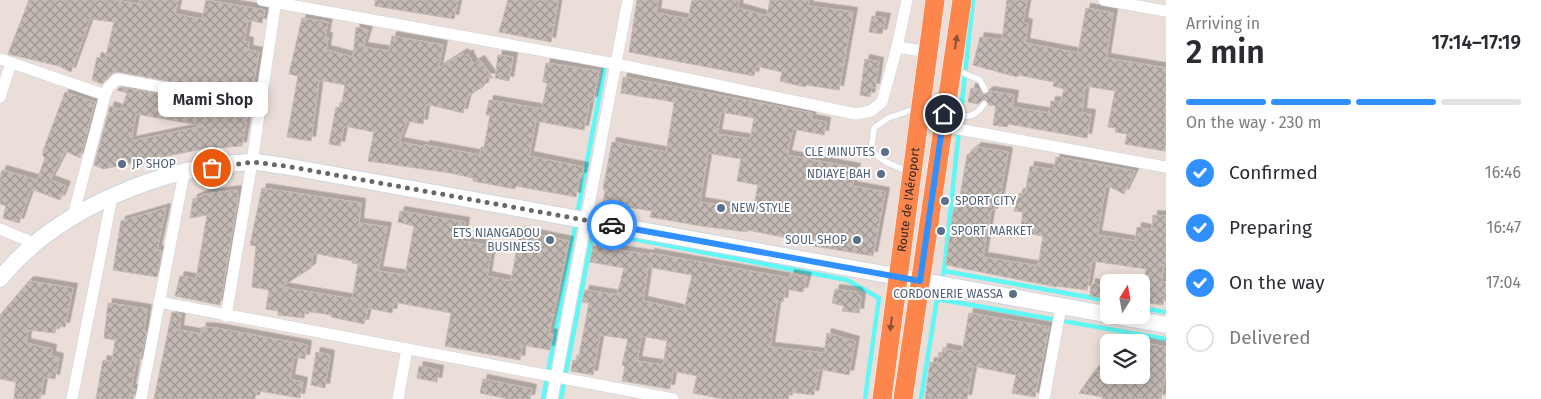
<!DOCTYPE html>
<html lang="en">
<head>
<meta charset="utf-8">
<style>
  :root { --surface:#fff; --page:#f2f2f3; --text:#2b2b33; --muted:#7c7c81; --line:#e1e1e2; --accent:#3090ff }
  body { margin:0; font-family:"Fira Sans",sans-serif; background:var(--page); color:var(--text); height:100vh; display:flex; flex-direction:column; font-size:19px; white-space:nowrap }
  * { box-sizing:border-box; margin:0 }
  p { font-size:16px; color:var(--muted) }
  .icon { flex:none; width:28px; height:28px; fill:none; stroke:currentColor; stroke-width:2; stroke-linecap:round; stroke-linejoin:round }
  .map { position:relative; flex:1; overflow:hidden }
  .panel { display:flex; flex-direction:column; background:var(--surface); width:375px }
  .panel>* { flex:none }
  .needle { width:32px; rotate:11deg }
  .tools { position:absolute; left:1100px; top:274px; display:grid; gap:10px }
  .tools a { display:grid; place-items:center; width:50px; height:50px; border-radius:8px; background:var(--surface); box-shadow:0 2px 12px #0003; font-size:25px }
  .pin { position:absolute; display:grid; place-items:center; width:42px; height:42px; color:#fff; margin:-21px; border:2px solid #fff; border-radius:50%; box-shadow:0 1px 5px #0007 }
  .courier { position:absolute; display:grid; place-items:center; width:50px; height:50px; margin:-25px; border:4px solid #3090ff; border-radius:50%; background:#fff; color:#222; box-shadow:0 1px 6px #0007 }
  .bubble { position:absolute; height:35px; border-radius:8px; background:var(--surface); box-shadow:0 2px 12px #0003; font-size:16px; font-weight:600; line-height:35px; text-align:center }
  .overview em { font-style:normal; font-weight:600 }
  .overview div { display:flex; flex-direction:column-reverse }
  .overview { display:flex; align-items:center; justify-content:space-between; height:85px; padding:0 20px }
  h1 { font-size:32px; font-weight:600; line-height:38px }
  .bar { display:grid; grid-template-columns:repeat(4,1fr); gap:8px 5px; align-content:center; height:60px; padding:0 20px }
  .bar i { height:6px; border-radius:4px; background:var(--line) }
  .bar .on { background:var(--accent) }
  .bar p { grid-column:span 4 }
  ol { padding:0 20px; list-style:none }
  li { display:flex; align-items:center; gap:15px; height:55px }
  li p { margin-inline-start:auto }
  li .icon { padding:5px; border-radius:50%; background:var(--accent); color:#fff; stroke-width:4 }
  li:last-child { color:var(--muted) }
  li i { width:28px; height:28px; border:2px solid var(--line); border-radius:50% }
  main { display:flex; flex:1; min-height:0 }
  .map>svg:first-child { display:block }
  .lines { fill:none; stroke-linecap:round; stroke-linejoin:round }
  .stream { stroke:#5ff8f6; stroke-width:4.5 }
  .building { fill:url(#building-cross-hatch); stroke:#c6b9b1; fill-rule:evenodd; filter:url(#shadow) }
  .service-casing { stroke:#ccd6e2; stroke-width:7 }
  .minor-casing { stroke:#ccd6e2; stroke-width:12 }
  .secondary-casing { stroke:#ccd6e2; stroke-width:18 }
  .trunk-casing { stroke:#fff; stroke-width:20 }
  .service { stroke:#fff; stroke-width:5.5 }
  .minor { stroke:#fff; stroke-width:11 }
  .secondary { stroke:#fff; stroke-width:16 }
  .trunk { stroke:#fd864c; stroke-width:19 }
  .oneway { fill:#875238 }
  .done { stroke:#6c6765; stroke-width:5; stroke-dasharray:0 9 }
  .route { stroke:#3090ff; stroke-width:6 }
  .service-dot { fill:#5c6f8a; stroke:#fff; stroke-width:2 }
  .labels { text-anchor:middle; stroke-width:4; stroke-linejoin:round; paint-order:stroke }
  .service-label { font-size:12px; fill:#4e5e75; stroke:#fff; text-anchor:end }
  .street-label { font-size:12px; fill:#272727; stroke:#fff }
</style>
</head>
<body>
<main>
<div class="map">
<svg width="1166" height="399" viewBox="0 0 1166 399">
  <defs>
    <pattern id="building-cross-hatch" width="8" height="8" patternUnits="userSpaceOnUse" patternTransform="scale(1.25)"><rect width="8" height="8" fill="#c2b9b3"/><path d="M0 0l8 8M0 8l8-8" fill="none" stroke="#9e9692"/></pattern>
    <filter id="shadow"><feDropShadow dx="4.5" dy="-4.5" stdDeviation="0" flood-color="#0004"/></filter>
  </defs>
  <rect width="100%" height="100%" fill="#ebddd7"/>
  <g class="lines">
    <g class="stream">
      <path d="M944,271L1109,301"/>
      <path d="M937,299L1166,339"/>
      <path d="M1141,308L1166,312"/>
      <path d="M543,399L605,65"/>
      <path d="M561,399L593,231L847,280L879,298L865,399"/>
      <path d="M921,399L937,299L944,271L973,0"/>
    </g>
  </g>
  <g class="building">
    <path d="M29,0H113L139,4L140,0H178L175,14L202,19L206,0L265,10L262,23L248,20L244,41L249,42L248,50L259,52L251,96L118,72L112,73L102,84L92,80L97,57L105,60L114,22L90,19L71,72L59,66L8,54Z"/>
    <path d="M375,0H458L454,19L375,6Z"/>
    <path d="M508,0H558L551,42L499,32Z"/>
    <path d="M637,0H658L656,13L688,19L692,0H739L738,8L767,16L770,0H809L808,6L853,12L839,90L806,85L805,87L780,81L782,72L756,66L754,76L629,52Z"/>
    <path d="M1007,0H1027L1023,22L1028,24L1025,43L1078,53L1086,8L1113,13L1106,58L1166,68L1165,151L1125,144L1127,134L1115,132L1116,128L1108,127L1115,91L1085,86L1082,113L1091,114L1087,138L1008,124L1007,127L993,125L996,106L989,105L985,99L978,104L968,102L971,88L980,90L984,95L989,91L1014,95L1012,107L1049,113L1051,101L1061,102L1064,89L1053,86L1054,82L1018,75L1017,77L973,65L980,37L1002,40Z"/>
    <path d="M872,16L886,18L882,34L869,32Z"/>
    <path d="M302,18L328,22L325,37H328L326,50L353,57L356,27L368,30L363,47L389,51L392,36L443,45L438,69L463,53L466,56L468,54L473,64L480,60L493,78L485,77L484,86L467,97L463,113L426,104L423,124L407,121L399,142L425,147V145L480,155L481,147H484L490,115H486L489,100L542,109L547,83L543,82L546,63L599,71L593,101H590L584,130L536,121L529,156L584,167L582,177H579L576,197L516,186L515,189L473,181V178L450,173L368,161L374,132L344,126L340,146L329,144L336,107L341,108L345,85L319,80L311,141L287,137L298,76L289,74Z"/>
    <path d="M498,55L513,57L509,81L495,78Z"/>
    <path d="M865,59L879,62L875,88L872,87L870,97L860,95Z"/>
    <path d="M623,77L812,113L811,119L826,122L824,135L793,129L787,155L856,168L852,186L885,192L873,256L796,243L797,240L748,230L747,232L701,226L650,217L652,211L603,203L605,190L603,189L612,142L666,152L673,111L674,102L621,93ZM721,112L754,118L750,139L717,134ZM708,153L741,159L737,181L758,185L753,211L700,202Z"/>
    <path d="M120,87L248,110L242,146L202,149L103,169L94,165L110,106L121,110L127,93L117,90ZM136,114L204,126L131,141Z"/>
    <path d="M65,92L95,102L80,158L65,151L50,180L66,186L60,200L31,189L19,223L3,218L6,206L0,204V177L2,170L37,180L45,158L43,156V151Z"/>
    <path d="M977,147L1008,152L998,208L991,210L983,257L1038,266L1043,236L1020,232L1023,212L1014,211L1019,193L1025,194L1030,166L1054,170L1056,157L1135,171L1124,194L1106,185L1097,235L1135,241L1137,227L1152,230L1153,215L1166,216V254L1161,282H1166L1163,305L1141,302L1146,269L1092,261L1087,290L1056,286V287L946,265L951,224L954,207L958,208L967,155Z"/>
    <path d="M262,188L361,203L359,223L387,227L378,271L405,275L414,226L398,222L400,211L465,222L462,241L492,246L487,276L511,281L520,231L569,241L549,333L553,334L550,350L522,345L520,360L445,346L451,313L394,302L392,313L368,308L364,324L331,317L332,315L305,311L304,318L278,315V311L266,309L269,290L252,287L256,246L250,245ZM313,253L353,261L352,263L358,264L352,299L281,287L311,268Z"/>
    <path d="M237,190L238,197L220,305L175,296L180,276L196,279L207,215L190,218L193,199L206,194Z"/>
    <path d="M166,208L157,250L162,251L157,277L113,270L121,221Z"/>
    <path d="M593,246L650,255V253L789,278L790,274L807,277L803,292L785,289L783,302L777,301L770,347L824,353L827,333L855,341L849,375L819,369L814,395L789,392L788,399H723L693,393L697,376L673,371L670,389L622,381L625,366L622,365L628,339L600,335L593,375L571,371L573,360L578,361L589,303L582,302L585,290L617,295L624,268L590,262ZM648,267L692,275L684,310L643,301ZM642,336L667,341L663,365L637,361Z"/>
    <path d="M29,281L73,288L65,327L56,326L55,333L28,330L26,343L52,349L51,356L59,358L55,379L44,377L40,399H14L16,382L0,379V315Z"/>
    <path d="M1091,283L1109,287L1107,299L1090,296Z"/>
    <path d="M835,289L857,292L861,297L859,313L842,311L844,306L832,303Z"/>
    <path d="M108,303L147,309L144,330L146,331V335L139,363H136L131,389H135L133,399H96L103,360L112,362L115,340L104,338Z"/>
    <path d="M172,312L181,314L179,330L201,334L202,327L216,328L307,345L305,359L294,357L290,379L303,382L300,398L259,391L256,392L255,399H154Z"/>
    <path d="M969,313L1049,327L1035,397L1012,393L1016,375L973,366L967,399H925L930,362L937,363L939,352L942,353L943,348L962,352Z"/>
    <path d="M1141,342L1166,347V371L1161,399H1102L1103,397L1079,393L1095,370L1109,375H1141Z"/>
    <path d="M316,352L330,355L325,388L311,385Z"/>
    <path d="M419,366L439,370L437,382L417,378Z"/>
    <path d="M483,379L532,389L530,399H509L480,393Z"/>
  </g>
  <g class="lines">
    <defs>
      <g id="service">
        <path d="M956,70L980,80L985,90"/>
        <path d="M949,115C964,117 975,119 984,104"/>
        <path d="M909,172L886,162L871,151L874,128L888,118L918,108"/>
      </g>
      <g id="minor">
        <path d="M262,0L616,64L856,114L871,111L882,102L897,47L928,52"/>
        <path d="M1104,0L1166,11"/>
        <path d="M897,47L907,0"/>
        <path d="M0,59L105,95"/>
        <path d="M0,97L11,63"/>
        <path d="M942,126L1166,167"/>
        <path d="M73,216L105,95L108,88L117,79L261,105"/>
        <path d="M0,229L34,243"/>
        <path d="M159,302L673,399"/>
        <path d="M226,316L252,162L276,0"/>
        <path d="M72,399L112,197"/>
        <path d="M141,399L184,173"/>
        <path d="M398,399L407,349"/>
        <path d="M552,399L628,0"/>
        <path d="M1044,399L1061,307"/>
      </g>
      <path id="secondary" d="M0,279C56,209 163,166 251,162C262,162 274,165 285,166L1166,325"/>
      <g id="trunk">
        <path id="s1" d="M882,399L935,0"/>
        <path d="M903,399L962,0"/>
      </g>
    </defs>
    <use href="#service" class="service-casing"/>
    <use href="#minor" class="minor-casing"/>
    <use href="#secondary" class="secondary-casing"/>
    <use href="#trunk" class="trunk-casing"/>
    <use href="#service" class="service"/>
    <use href="#minor" class="minor"/>
    <use href="#secondary" class="secondary"/>
    <use href="#trunk" class="trunk"/>
  </g>
  <defs><path id="oneway-solid" d="M-6-.8H1V-3.2L6.5 0L1 3.2V.8H-6Z" transform="scale(1.25)"/></defs>
  <g class="oneway">
    <use href="#oneway-solid" transform="translate(956 42) rotate(-81)"/>
    <use href="#oneway-solid" transform="translate(891 324) rotate(97)"/>
  </g>
  <g class="lines">
    <path class="done" d="M212,168L252,162L286,166L612,225"/>
    <path class="route" d="M612,225L920,281L944,114"/>
  </g>
  <g class="service-dot">
    <circle cx="885" cy="152" r="5"/>
    <circle cx="122" cy="164" r="5"/>
    <circle cx="881" cy="174" r="5"/>
    <circle cx="945" cy="201" r="5"/>
    <circle cx="721" cy="208" r="5"/>
    <circle cx="941" cy="231" r="5"/>
    <circle cx="550" cy="240" r="5"/>
    <circle cx="857" cy="240" r="5"/>
    <circle cx="1013" cy="294" r="5"/>
  </g>
  <g class="labels">
    <g class="service-label">
      <text x="875" y="156">CLE MINUTES</text>
      <text x="132" y="168" text-anchor="start">JP SHOP</text>
      <text x="871" y="178">NDIAYE BAH</text>
      <text x="955" y="205" text-anchor="start">SPORT CITY</text>
      <text x="731" y="212" text-anchor="start">NEW STYLE</text>
      <text x="951" y="235" text-anchor="start">SPORT MARKET</text>
      <text x="540" y="237">ETS NIANGADOU<tspan x="540" dy="14">BUSINESS</tspan></text>
      <text x="847" y="244">SOUL SHOP</text>
      <text x="1003" y="298">CORDONERIE WASSA</text>
    </g>
    <g class="street-label">
      <text dy="4" stroke="none"><textPath href="#s1" startOffset="201">Route de l'Aéroport</textPath></text>
    </g>
  </g>
</svg>
<div class="tools">
<a><svg class="needle" viewBox="-14 -14 28 28"><path d="M0-13l5 13h-10z" fill="#e53935"/><path d="M0 13l5-13h-10z" fill="#7c7c81"/></svg></a>
<a><svg class="icon" aria-label="layers" viewBox="0 0 24 24"><path d="M12 4l9 5-9 5-9-5zM3 14l9 5 9-5"/></svg></a>
</div>
<div class="pin" style="left:212px;top:168px;background:#ea580c"><svg class="icon" aria-label="bag" viewBox="0 0 24 24"><path d="M5 8h14l-1 12H6zM9 8a3 3 0 0 1 6 0"/></svg></div>
<div class="pin" style="left:944px;top:114px;background:#1f2937"><svg class="icon" aria-label="home" viewBox="0 0 24 24"><path d="M3 11l9-7 9 7M6 9v11h12V9"/></svg></div>
<div class="courier" style="left:612px;top:225px"><svg class="icon" aria-label="car" viewBox="0 0 24 24"><path d="M5 17H2v-5l4-1 3-4h7l3 4 3 1v5h-3M9 17h6M6 11h13"/><circle cx="7" cy="17" r="2"/><circle cx="17" cy="17" r="2"/></svg></div>
<div class="bubble" style="left:158px;top:82px;width:110px">Mami Shop</div>
</div>
<section class="panel">
<div class="overview"><div><h1>2 min</h1><p>Arriving in</p></div><em>17:14–17:19</em></div>
<div class="bar"><i class="on"></i><i class="on"></i><i class="on"></i><i></i><p>On the way · 230 m</p></div>
<ol>
<li><svg class="icon" aria-label="check" viewBox="0 0 24 24"><path d="M5 12l5 5 9-10"/></svg>Confirmed<p>16:46</p></li>
<li><svg class="icon" aria-label="check" viewBox="0 0 24 24"><path d="M5 12l5 5 9-10"/></svg>Preparing<p>16:47</p></li>
<li><svg class="icon" aria-label="check" viewBox="0 0 24 24"><path d="M5 12l5 5 9-10"/></svg>On the way<p>17:04</p></li>
<li><i></i>Delivered</li>
</ol>
</section>
</main>
</body>
</html>
